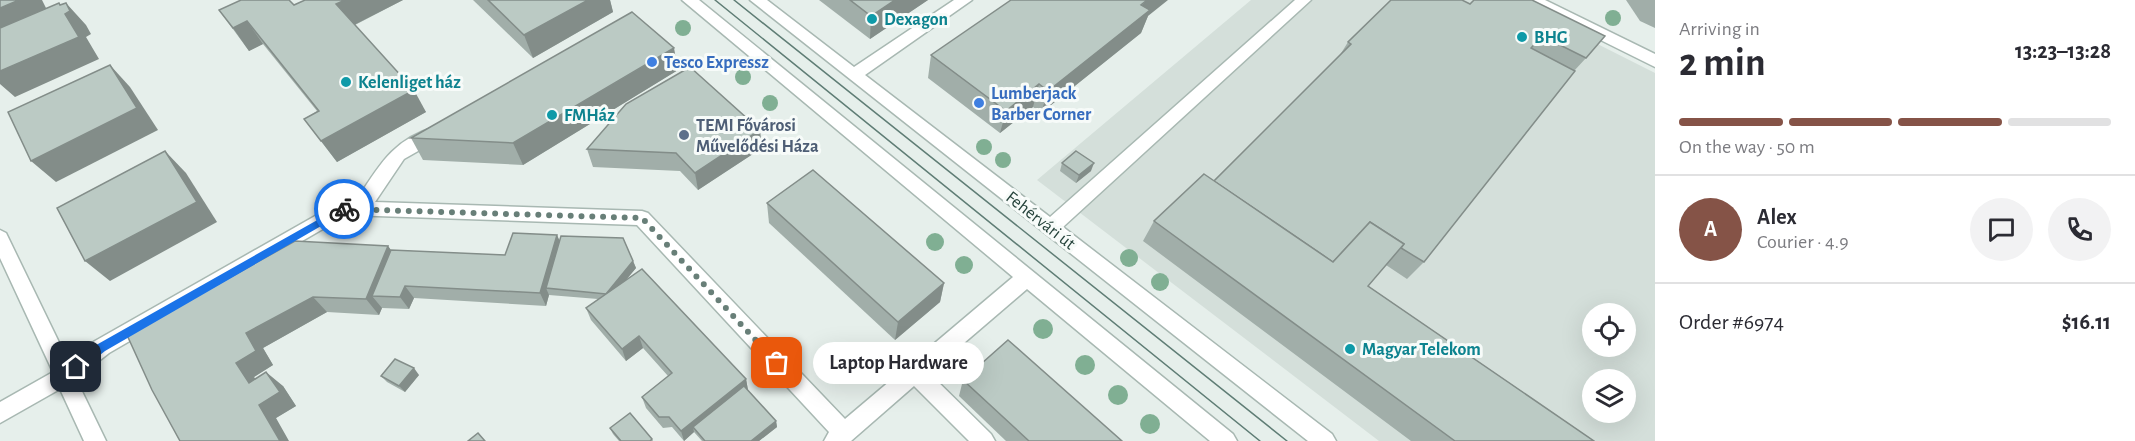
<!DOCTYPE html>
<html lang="en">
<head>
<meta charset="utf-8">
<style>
  :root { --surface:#fff; --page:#f2f2f3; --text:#2b2b33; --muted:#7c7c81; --line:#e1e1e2; --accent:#855347 }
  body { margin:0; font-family:"Alegreya Sans",sans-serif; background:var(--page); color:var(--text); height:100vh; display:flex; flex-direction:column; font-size:22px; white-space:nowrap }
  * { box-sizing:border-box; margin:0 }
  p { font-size:20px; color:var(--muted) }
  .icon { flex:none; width:33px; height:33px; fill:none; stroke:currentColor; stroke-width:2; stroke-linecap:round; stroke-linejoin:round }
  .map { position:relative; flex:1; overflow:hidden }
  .panel { display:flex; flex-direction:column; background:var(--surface); width:480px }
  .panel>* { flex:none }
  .controls { position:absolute; left:1582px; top:303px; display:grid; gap:12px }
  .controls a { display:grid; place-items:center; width:54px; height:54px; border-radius:50%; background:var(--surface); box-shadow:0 6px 24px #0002; font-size:30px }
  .pin { position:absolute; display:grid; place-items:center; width:51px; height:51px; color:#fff; margin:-26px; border-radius:12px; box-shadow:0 3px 9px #0006 }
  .courier { position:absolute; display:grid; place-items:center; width:60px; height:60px; margin:-30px; border:4px solid #1a73e8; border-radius:50%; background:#fff; color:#222; box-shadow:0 2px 8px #0007 }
  .bubble { position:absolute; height:42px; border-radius:21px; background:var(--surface); box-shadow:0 6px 24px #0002; font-size:20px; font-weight:600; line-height:42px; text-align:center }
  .summary em { font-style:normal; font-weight:600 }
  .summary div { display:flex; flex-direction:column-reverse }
  .summary { display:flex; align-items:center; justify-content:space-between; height:102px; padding:0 24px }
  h1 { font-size:39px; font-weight:600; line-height:45px }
  .bar { display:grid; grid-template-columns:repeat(4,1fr); gap:9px 6px; align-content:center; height:72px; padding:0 24px }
  .bar i { height:8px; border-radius:4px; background:var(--line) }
  .bar .active { background:var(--accent) }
  .bar p { grid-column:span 4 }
  .line { display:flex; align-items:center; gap:15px; padding:0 24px; border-top:2px solid var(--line) }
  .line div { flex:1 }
  .round { display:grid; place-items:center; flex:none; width:63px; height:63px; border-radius:32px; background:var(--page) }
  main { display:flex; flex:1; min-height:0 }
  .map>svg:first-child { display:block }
  .built { fill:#d4dfda; fill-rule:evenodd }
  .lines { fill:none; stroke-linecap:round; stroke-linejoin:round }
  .minor-casing { stroke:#a8b8b2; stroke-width:3 }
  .minor { fill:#fff; fill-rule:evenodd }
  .tram { stroke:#5f7d75; stroke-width:1.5 }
  .tree { fill:#80af93 }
  .wall { fill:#a1aea9 }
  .shaded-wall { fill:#838d89 }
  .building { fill:#bbcac4; stroke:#838d89; stroke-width:1.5 }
  .route { fill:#1a73e8 }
  .done { stroke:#687f78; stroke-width:6; stroke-dasharray:0 10.8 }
  .culture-dot { fill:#0f9aa8; stroke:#f7fbf9; stroke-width:2 }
  .shop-dot { fill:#3f7fe0; stroke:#f7fbf9; stroke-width:2 }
  .service-dot { fill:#5c6f8a; stroke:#f7fbf9; stroke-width:2 }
  .labels { text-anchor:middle; stroke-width:6; stroke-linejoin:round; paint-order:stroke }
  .culture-label { font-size:18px; font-weight:bold; fill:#0d838f; stroke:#f7fbf9; text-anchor:start }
  .shop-label { font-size:18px; font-weight:bold; fill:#366cbe; stroke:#f7fbf9; text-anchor:start }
  .service-label { font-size:18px; font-weight:bold; fill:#4e5e75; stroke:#f7fbf9; text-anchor:start }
  .street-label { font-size:18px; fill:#24423a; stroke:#f7fbf9 }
</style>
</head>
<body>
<main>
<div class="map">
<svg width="1655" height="441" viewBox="0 0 1655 441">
  <rect width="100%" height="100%" fill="#e6efeb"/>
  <path class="built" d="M1251,0H1510L1655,73V441H1379L1037,180ZM1593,314H1626V346H1593ZM1593,380H1626V412H1593Z"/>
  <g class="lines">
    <defs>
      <g id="minor">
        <path d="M682,0H699L1233,434L1237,441H1210L1027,289L929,373L991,434L995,441H969L914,386L851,441H824L829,432L637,225L347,215L109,353L76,379L106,441H84L60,389L0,423V402L53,372L0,258V230L6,233L68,361L95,341L338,203L356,201C379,166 392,140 435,127L441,128L443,133L441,138L404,159L375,202L642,211L648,213L845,419L1013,277Z"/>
        <path d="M750,0H767L854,67L954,0H972L865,75L1050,217L1295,0H1311L1063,227L1332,434L1336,441H1308Z"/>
        <path d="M1526,0H1545L1655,54V67L1528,4Z"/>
      </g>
    </defs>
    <use href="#minor" class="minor-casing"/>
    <use href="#minor" class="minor"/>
    <g class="tram">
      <path d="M715,0L1260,441"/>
      <path d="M734,0L1287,441"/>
    </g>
  </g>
  <g class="tree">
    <circle cx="1613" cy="18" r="8"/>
    <circle cx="683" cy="28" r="8"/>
    <circle cx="743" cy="77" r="8"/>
    <circle cx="770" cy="103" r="8"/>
    <circle cx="984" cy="147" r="8"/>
    <circle cx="1003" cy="160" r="8"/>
    <circle cx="935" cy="242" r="9"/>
    <circle cx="1129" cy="258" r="9"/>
    <circle cx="964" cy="265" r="9"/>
    <circle cx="1160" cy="282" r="9"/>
    <circle cx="1043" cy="329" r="10"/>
    <circle cx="1085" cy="365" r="10"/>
    <circle cx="1118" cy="395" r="10"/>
    <circle cx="1150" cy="424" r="10"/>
  </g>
  <g class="wall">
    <path d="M305,0H403L355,25L426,112L337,162L304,119L317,111L263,44L249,51L219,10L294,5Z"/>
    <path d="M473,0H610L613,12L533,58Z"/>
    <path d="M819,0H928L870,39Z"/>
    <path d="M1474,0L1586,58L1574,71L1424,262L1407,279L1386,265L1368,286L1594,441H1411L1143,241L1154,221L1214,181L1340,55L1348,42L1470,4Z"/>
    <path d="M1626,0H1655V28L1640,21Z"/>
    <path d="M1148,16L1141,33L1041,113L1033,107L1000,133L928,78L931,55Z"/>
    <path d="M678,70L523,165L423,160L411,138Z"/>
    <path d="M762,148L698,190L680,171L593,167L587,149Z"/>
    <path d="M1062,163L1091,171L1076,183L1060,171Z"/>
    <path d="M767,203L944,283L940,302L895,340L769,223Z"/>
    <path d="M557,235L559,241L633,261L636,268L626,280L746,379L748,390H747L776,421L777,427L759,441H702L694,432L684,441L672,427L663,428L646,408L642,397L668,376L643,348L626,361L591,320L586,308L598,299L549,295L546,306L414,298L409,309L382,308L379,315L327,312L263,348L273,365L254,377L255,379L283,386L296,406L276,418L152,390L388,246L391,250L505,255Z"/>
    <path d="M419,375L405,392L387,382L381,376Z"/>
    <path d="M963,380L1122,441H1006L959,396Z"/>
    <path d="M610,428L652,439L653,441H619L613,434Z"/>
  </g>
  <g class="shaded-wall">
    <path d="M19,0H42L49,14L0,34V8Z"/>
    <path d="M345,0H403L350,27L336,4Z"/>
    <path d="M588,0H610L613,12L533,58L524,35Z"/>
    <path d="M895,0H928L870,39L871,16Z"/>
    <path d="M1147,0H1168L1148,16L1141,33L1041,113L1048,91Z"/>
    <path d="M59,3L68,12L66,3L86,25L91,34L86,37L99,59L15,97L0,84V71Z"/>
    <path d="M247,21L263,44L249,51L233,28Z"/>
    <path d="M674,48L678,70L523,165L513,143Z"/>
    <path d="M110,65L130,87L158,130L56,182L31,161Z"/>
    <path d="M1039,84L1033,107L1000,133L1006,111Z"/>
    <path d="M414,90L426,112L337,162L321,141Z"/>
    <path d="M760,130L762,148L698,190L695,173Z"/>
    <path d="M165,151L186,173L217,222L110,281L85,261Z"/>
    <path d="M1094,163L1091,171L1076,183L1079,175Z"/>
    <path d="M557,235L563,248L546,288L549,295L546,306L540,293Z"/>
    <path d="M388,246L400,263L372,296L382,308L379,315L366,299Z"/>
    <path d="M633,261L636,268L609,300L606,294Z"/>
    <path d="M944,283L940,302L895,340L898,322Z"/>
    <path d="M405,286L414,298L409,309L400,297Z"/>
    <path d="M313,297L327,312L263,348L273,365L254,377L266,397L249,383L236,363L246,333Z"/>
    <path d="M639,336L643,348L626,361L622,349Z"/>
    <path d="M414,368L419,375L405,392L399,386Z"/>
    <path d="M266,372L283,386L296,406L276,418L289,441H280L259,405Z"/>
    <path d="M746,379L748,390L696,431L693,427L694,432L684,441L681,431Z"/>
    <path d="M776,421L777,427L759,441H751Z"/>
  </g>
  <g class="building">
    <path d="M0,0H19L0,8Z"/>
    <path d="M241,0H289L294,5L305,0H345L336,4L414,90L321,141L304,119L319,111L247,21L233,28L219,10Z"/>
    <path d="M488,0H588L524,35Z"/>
    <path d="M850,0H895L871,16Z"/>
    <path d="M1011,0H1147L1141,5L1150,10L1048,91L1039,84L1006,111L931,55Z"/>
    <path d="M1391,0H1462L1470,4L1474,0H1532L1605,36L1586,58L1542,36L1531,48L1575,71L1424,262L1401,248L1404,244L1370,222L1333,262L1214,181L1351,44L1348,42Z"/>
    <path d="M59,3L60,5L66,3L70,11L65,14L79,37L0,71V28Z"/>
    <path d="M632,12L674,48L513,143L411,138Z"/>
    <path d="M110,65L137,108L31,161L8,112Z"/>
    <path d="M690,67L760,130L695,173L676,153L587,149L626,104Z"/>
    <path d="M165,151L197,202L85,261L57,208Z"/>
    <path d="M1076,151L1094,163L1079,175L1062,163Z"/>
    <path d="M813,170L944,283L898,322L767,203Z"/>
    <path d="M1204,174L1333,262L1370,222L1404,244L1368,286L1594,441H1455L1154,221Z"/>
    <path d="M513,233L557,235L540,293L405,286L400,297L372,296L391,250L505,255Z"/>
    <path d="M561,236L623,238L633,261L606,294L546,288Z"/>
    <path d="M295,241L388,246L366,299L313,297L246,333L256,351L236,363L249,383L266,372L280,392L259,405L280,441H180L152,390L127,335Z"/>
    <path d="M642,269L746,379L681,431L669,417H659L642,397L672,373L639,336L622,349L586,308Z"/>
    <path d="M1008,340L1122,441H1029L963,380Z"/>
    <path d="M395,359L414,368L399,386L381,376Z"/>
    <path d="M744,386L776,421L751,441H705L693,427Z"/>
    <path d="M630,413L652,439L650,441H621L610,428Z"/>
    <path d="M478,433L485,441H468Z"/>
  </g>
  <path class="route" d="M344,205L347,206V211L105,351L80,371H72V364L98,344Z"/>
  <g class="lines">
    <path class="done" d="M344,209L642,218L777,363"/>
  </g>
  <g class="culture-dot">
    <circle cx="872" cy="19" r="6"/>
    <circle cx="1522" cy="37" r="6"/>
    <circle cx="346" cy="82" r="6"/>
    <circle cx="552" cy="115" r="6"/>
    <circle cx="1350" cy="349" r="6"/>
  </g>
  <g class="shop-dot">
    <circle cx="652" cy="62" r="6"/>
    <circle cx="979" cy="103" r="6"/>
  </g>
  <circle class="service-dot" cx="684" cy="135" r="6"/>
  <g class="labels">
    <g class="culture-label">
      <text x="884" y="25">Dexagon</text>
      <text x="1534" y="43">BHG</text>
      <text x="358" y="88">Kelenliget ház</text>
      <text x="564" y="121">FMHáz</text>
      <text x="1362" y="355">Magyar Telekom</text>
    </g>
    <g class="shop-label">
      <text x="664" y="68">Tesco Expressz</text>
      <text x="991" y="99">Lumberjack<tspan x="991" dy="21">Barber Corner</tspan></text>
    </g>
    <g class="service-label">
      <text x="696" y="131">TEMI Fővárosi<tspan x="696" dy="21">Művelődési Háza</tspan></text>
    </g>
    <g class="street-label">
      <text transform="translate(1041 220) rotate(38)" y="6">Fehérvári út</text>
    </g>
  </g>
</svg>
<div class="controls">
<a><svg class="icon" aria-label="locate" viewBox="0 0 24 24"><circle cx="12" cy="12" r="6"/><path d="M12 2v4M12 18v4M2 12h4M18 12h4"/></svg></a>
<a><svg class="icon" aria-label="layers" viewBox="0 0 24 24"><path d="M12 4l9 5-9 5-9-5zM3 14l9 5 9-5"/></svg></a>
</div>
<div class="pin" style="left:777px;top:363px;background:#ea580c"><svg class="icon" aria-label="bag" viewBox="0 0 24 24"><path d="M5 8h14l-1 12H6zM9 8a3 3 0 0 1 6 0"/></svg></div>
<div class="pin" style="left:76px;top:367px;background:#1f2937"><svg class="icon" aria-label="home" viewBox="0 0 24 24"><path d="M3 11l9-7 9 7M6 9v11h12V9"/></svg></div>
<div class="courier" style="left:344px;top:209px"><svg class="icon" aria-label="bike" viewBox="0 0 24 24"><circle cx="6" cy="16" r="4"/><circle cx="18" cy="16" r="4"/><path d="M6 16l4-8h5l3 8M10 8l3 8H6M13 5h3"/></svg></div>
<div class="bubble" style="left:813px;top:342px;width:171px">Laptop Hardware</div>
</div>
<section class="panel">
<div class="summary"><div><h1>2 min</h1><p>Arriving in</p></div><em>13:23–13:28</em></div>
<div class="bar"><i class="active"></i><i class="active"></i><i class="active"></i><i></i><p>On the way · 50 m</p></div>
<div class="line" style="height:108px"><b class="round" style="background:var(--accent);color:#fff">A</b><div><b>Alex</b><p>Courier · 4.9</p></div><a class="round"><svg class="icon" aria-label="chat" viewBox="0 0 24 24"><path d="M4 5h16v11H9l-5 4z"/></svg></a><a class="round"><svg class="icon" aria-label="phone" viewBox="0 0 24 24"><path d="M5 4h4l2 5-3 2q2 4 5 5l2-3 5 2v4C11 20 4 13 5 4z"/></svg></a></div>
<div class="line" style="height:78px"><div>Order #6974</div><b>$16.11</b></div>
</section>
</main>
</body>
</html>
